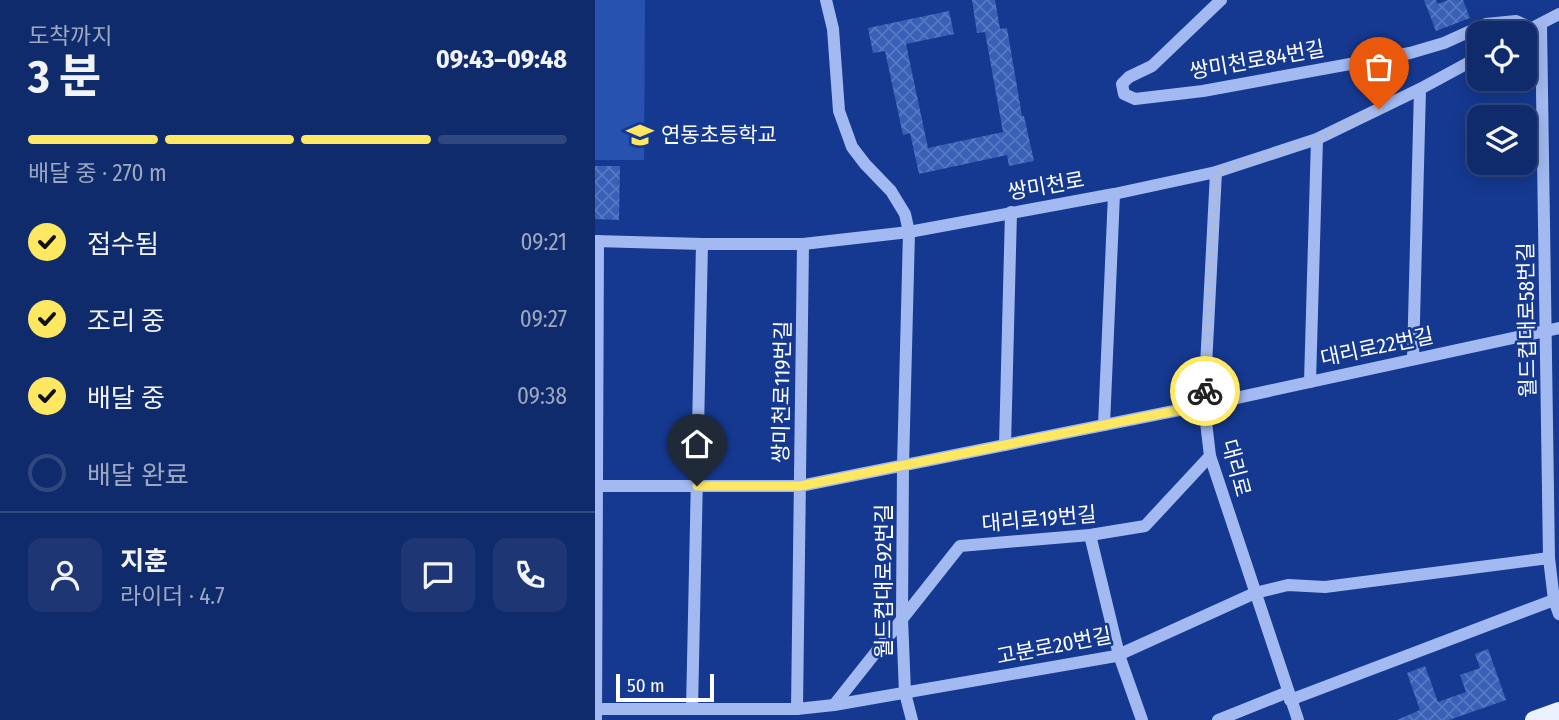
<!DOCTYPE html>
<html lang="ko">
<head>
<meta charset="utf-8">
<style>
  :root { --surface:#102b6c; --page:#1e3774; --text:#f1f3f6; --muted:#9ca7c2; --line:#30477f; --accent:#ffe861 }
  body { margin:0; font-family:"Fira Sans Condensed","Noto Sans KR",sans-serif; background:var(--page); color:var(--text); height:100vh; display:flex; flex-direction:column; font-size:26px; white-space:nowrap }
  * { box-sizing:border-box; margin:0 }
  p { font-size:23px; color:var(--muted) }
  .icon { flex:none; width:38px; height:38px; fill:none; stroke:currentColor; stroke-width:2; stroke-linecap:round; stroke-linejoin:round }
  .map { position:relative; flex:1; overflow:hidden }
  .drawer { display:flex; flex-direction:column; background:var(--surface); width:595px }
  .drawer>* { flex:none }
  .tools { position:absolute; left:872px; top:21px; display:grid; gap:14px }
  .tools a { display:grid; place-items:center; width:70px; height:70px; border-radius:14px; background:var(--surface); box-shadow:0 4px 18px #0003,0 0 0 2px var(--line); font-size:35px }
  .scale { position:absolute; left:21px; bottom:18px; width:98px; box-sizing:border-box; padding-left:7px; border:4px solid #fff; border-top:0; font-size:19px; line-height:24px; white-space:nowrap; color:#fff; -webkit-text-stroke:5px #153990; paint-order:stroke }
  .pin { position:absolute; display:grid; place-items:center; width:60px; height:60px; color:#fff; margin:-72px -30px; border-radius:50% 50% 50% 0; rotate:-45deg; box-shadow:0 0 7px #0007 }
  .pin .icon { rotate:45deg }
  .courier { position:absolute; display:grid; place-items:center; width:70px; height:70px; margin:-35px; border:5px solid #ffe861; border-radius:50%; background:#fff; color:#222; box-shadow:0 2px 9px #0007 }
  .overview em { font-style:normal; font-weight:700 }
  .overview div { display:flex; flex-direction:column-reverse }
  .overview { display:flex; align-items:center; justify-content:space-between; height:119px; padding:0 28px }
  h1 { font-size:46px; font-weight:700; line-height:52px }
  .bar { display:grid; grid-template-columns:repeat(4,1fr); gap:10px 7px; align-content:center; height:84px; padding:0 28px }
  .bar i { height:9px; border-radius:5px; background:var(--line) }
  .bar .selected { background:var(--accent) }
  .bar p { grid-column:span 4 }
  .line { display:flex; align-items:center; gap:18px; padding:0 28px; border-top:2px solid var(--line) }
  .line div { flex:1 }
  .round { display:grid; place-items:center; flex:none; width:74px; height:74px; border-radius:14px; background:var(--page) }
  ol { padding:0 28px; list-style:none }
  li { display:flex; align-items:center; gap:21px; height:77px }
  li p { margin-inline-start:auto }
  li .icon { padding:7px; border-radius:50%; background:var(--accent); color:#111; stroke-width:4 }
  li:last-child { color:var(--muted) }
  li i { width:38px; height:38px; border:4px solid var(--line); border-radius:50% }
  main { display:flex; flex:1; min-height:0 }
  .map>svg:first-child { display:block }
  .grass { fill:#2752af }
  .building { fill:url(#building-cross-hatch) }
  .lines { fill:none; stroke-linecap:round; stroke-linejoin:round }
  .minor { stroke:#a2baf1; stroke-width:12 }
  .major { stroke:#ebf0ff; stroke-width:18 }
  .done { stroke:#adbad8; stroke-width:7; stroke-dasharray:0 12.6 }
  .route { stroke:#ffe861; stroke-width:9 }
  .labels { text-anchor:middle; stroke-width:5; stroke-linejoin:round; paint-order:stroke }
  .street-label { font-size:21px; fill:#fff; stroke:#153990 }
  .poi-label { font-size:21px; fill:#fff; stroke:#153990; text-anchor:start }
</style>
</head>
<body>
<main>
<section class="drawer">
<div class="overview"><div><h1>3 분</h1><p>도착까지</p></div><em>09:43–09:48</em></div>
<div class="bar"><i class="selected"></i><i class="selected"></i><i class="selected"></i><i></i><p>배달 중 · 270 m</p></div>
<ol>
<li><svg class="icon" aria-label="check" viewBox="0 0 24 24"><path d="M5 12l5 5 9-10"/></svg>접수됨<p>09:21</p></li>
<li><svg class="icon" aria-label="check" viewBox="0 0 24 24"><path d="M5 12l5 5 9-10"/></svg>조리 중<p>09:27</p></li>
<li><svg class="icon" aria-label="check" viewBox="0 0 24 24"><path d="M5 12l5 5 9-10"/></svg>배달 중<p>09:38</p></li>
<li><i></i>배달 완료</li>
</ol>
<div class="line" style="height:126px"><a class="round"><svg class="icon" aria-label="person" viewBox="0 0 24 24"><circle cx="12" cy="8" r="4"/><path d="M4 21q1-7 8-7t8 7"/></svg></a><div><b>지훈</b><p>라이더 · 4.7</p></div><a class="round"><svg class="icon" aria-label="chat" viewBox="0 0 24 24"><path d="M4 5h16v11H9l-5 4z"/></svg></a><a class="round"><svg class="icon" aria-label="phone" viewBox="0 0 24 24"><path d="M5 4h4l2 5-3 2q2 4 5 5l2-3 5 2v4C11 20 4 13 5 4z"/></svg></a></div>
</section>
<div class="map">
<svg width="964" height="720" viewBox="0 0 964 720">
  <defs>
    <pattern id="building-cross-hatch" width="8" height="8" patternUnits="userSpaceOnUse" patternTransform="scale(1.75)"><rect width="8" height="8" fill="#3960b7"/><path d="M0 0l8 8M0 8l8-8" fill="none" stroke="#5778c2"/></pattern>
  </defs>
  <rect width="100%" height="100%" fill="#153990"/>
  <path class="grass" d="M0,0H50L49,160H0Z"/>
  <g class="building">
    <path d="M377,0H400L405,29L412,28L427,116H429L439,161L414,166L412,155L324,174L315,133L308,135L290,51L278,53L273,28L354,11L359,34L311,44L333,148L408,132L390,32L382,33Z"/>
    <path d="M829,0H841L842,4L853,0H868L875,18L841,31Z"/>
    <path d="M0,166H25L24,220L0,219Z"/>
    <path d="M893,649L911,700L854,720H802L825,710L812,673L830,666L843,702L871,692L865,675L885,668L880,654Z"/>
  </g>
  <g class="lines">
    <g class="minor">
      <path d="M231,0L238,29L244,111L257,147L270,164L296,191L310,214L314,232L308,466L307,618L310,693L317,720"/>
      <path d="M626,0L557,66L534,77L527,84L529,94L540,99L608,91L815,53L849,43L891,24L921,21L936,28"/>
      <path d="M946,24L954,558L959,600L964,614"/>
      <path d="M939,27L964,14"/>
      <path d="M621,172L609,405L615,456L703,720"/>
      <path d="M0,241L107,244H208L314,232L519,194L621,172L722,139L825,89L884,57"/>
      <path d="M818,359L825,89"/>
      <path d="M715,382L722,139"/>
      <path d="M509,425L519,194"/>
      <path d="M410,445L416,212"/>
      <path d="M0,486H205L609,405L964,328"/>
      <path d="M495,535L524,655L547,720"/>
      <path d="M695,700L964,598"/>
      <path d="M239,705L365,546L495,535L550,526L615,456"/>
      <path d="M0,709H202L239,705L521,656L660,593L693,585L730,587L954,558"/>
      <path d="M97,709L107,244"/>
      <path d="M202,709L208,244"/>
      <path d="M1,720L3,241"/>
      <path d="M623,720L693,692"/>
    </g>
    <path class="major" d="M939,720L964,711"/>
  </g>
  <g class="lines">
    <path class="done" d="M610,391L621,172L722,139L784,109"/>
    <path class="route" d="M102,486H205L609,405L610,391"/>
  </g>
  <defs>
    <symbol id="school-bare" viewBox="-9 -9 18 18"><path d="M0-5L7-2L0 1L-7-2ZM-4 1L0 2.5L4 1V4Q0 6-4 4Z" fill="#ffe861" stroke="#153990" stroke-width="2.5" paint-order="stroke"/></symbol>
  </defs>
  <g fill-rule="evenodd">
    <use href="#school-bare" x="26" y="116" width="38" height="38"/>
  </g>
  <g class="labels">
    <g class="street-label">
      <text transform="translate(662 60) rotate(-10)" y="7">쌍미천로84번길</text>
      <text transform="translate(451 186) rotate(-10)" y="7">쌍미천로</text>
      <text transform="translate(932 320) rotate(-91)" y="7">월드컵대로58번길</text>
      <text transform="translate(782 347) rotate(-12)" y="7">대리로22번길</text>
      <text transform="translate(187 392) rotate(-89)" y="7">쌍미천로119번길</text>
      <text transform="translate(641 468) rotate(75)" y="7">대리로</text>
      <text transform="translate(444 519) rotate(-5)" y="7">대리로19번길</text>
      <text transform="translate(289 581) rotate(-90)" y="7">월드컵대로92번길</text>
      <text transform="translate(459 646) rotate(-11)" y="7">고분로20번길</text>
    </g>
    <g class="poi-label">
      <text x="66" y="142">연동초등학교</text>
    </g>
  </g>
</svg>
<div class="tools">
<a><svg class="icon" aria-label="locate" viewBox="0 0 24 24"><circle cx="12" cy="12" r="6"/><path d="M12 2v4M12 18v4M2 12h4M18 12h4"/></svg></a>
<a><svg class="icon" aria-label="layers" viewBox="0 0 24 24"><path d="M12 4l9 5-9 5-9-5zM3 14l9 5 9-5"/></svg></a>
</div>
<div class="scale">50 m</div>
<div class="pin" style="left:784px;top:109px;background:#ea580c"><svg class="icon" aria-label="bag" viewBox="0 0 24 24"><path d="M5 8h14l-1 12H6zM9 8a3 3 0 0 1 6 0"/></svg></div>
<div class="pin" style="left:102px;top:486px;background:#1f2937"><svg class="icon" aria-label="home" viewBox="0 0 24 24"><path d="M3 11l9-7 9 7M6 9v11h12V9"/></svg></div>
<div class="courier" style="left:610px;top:391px"><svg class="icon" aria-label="bike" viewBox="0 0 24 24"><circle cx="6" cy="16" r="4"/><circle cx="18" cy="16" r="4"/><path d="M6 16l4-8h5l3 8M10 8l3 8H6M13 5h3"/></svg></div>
</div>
</main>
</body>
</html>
